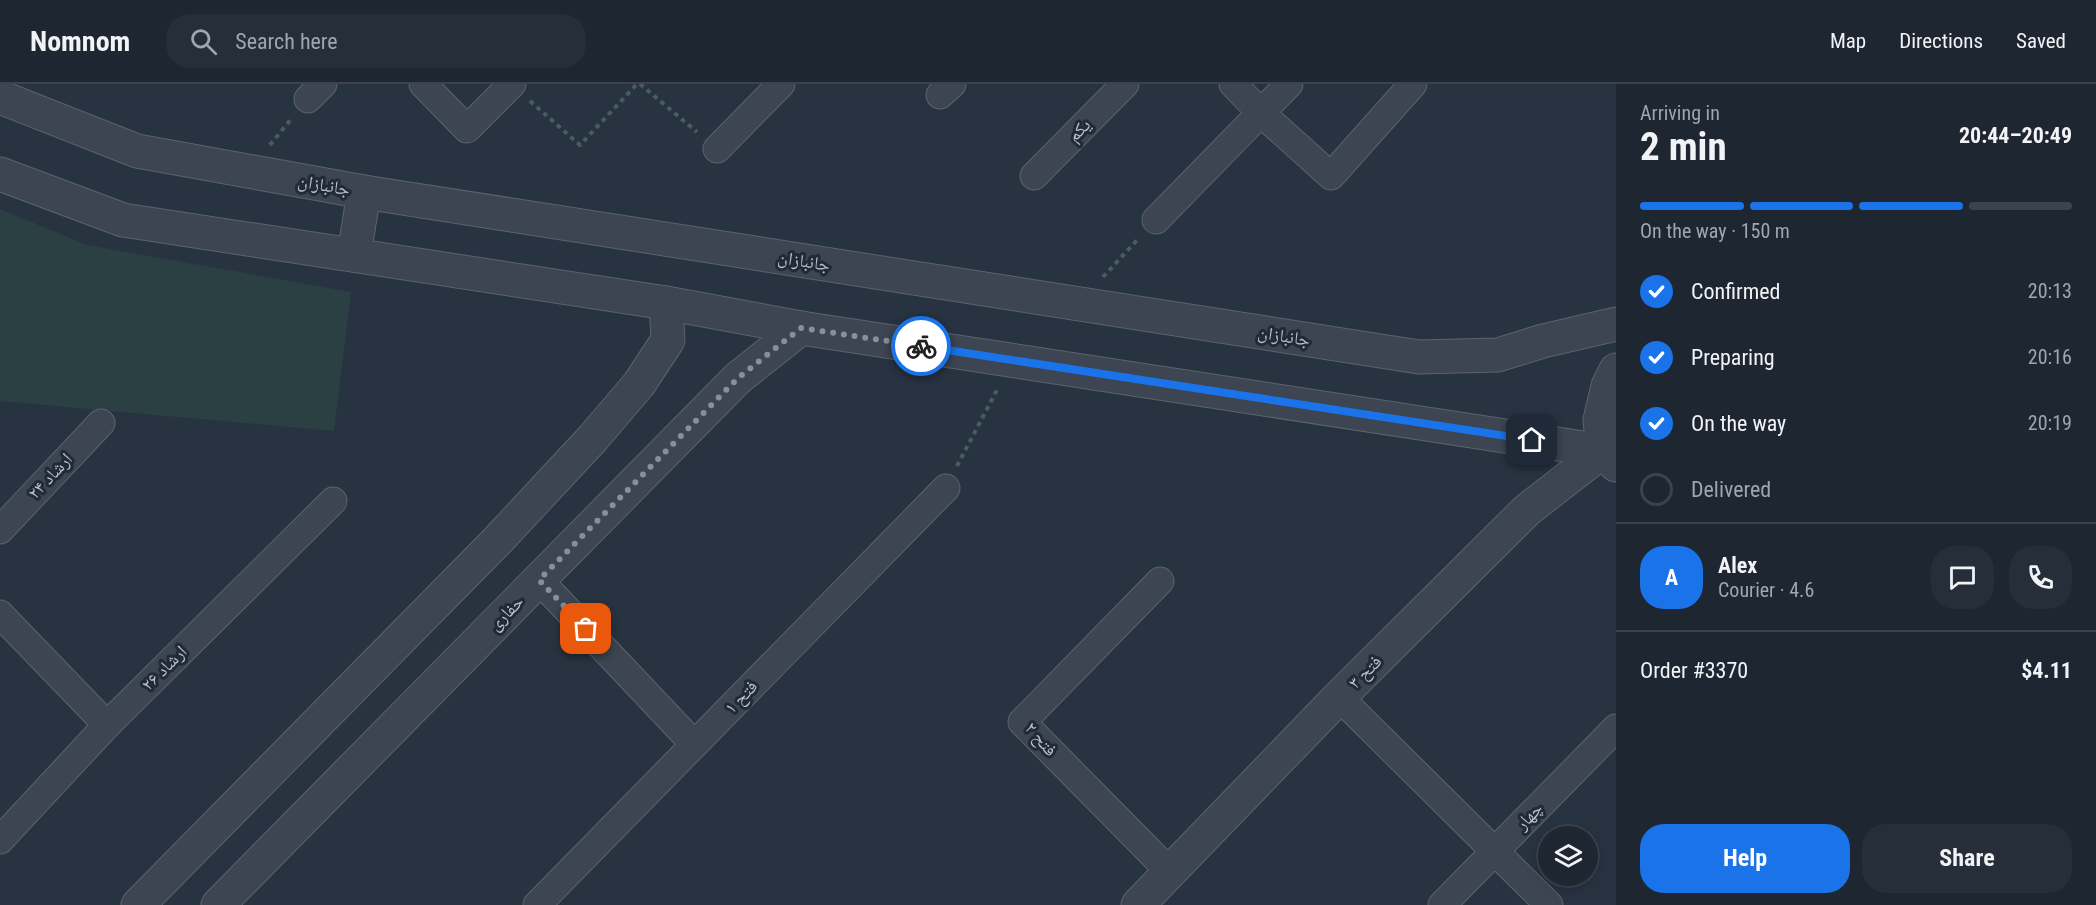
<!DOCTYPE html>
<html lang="en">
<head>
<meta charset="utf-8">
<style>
  :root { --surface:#1e2632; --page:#262e3a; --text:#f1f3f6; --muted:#a1a5ac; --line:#3c434d; --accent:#1a73e8 }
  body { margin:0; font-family:"Roboto Condensed","Noto Naskh Arabic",sans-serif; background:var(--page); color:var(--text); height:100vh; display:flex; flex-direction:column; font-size:22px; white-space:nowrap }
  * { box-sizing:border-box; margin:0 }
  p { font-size:20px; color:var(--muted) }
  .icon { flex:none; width:33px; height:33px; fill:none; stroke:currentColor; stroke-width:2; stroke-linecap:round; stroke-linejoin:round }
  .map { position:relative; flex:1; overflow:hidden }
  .sheet { display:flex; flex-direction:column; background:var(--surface); width:480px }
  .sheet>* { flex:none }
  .controls { position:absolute; left:1538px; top:742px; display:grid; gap:12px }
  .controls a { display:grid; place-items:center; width:60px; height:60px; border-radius:50%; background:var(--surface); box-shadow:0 3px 15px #0003,0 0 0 2px var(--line); font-size:30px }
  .pin { position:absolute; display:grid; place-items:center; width:51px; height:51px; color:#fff; margin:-26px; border-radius:12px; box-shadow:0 3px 9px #0006 }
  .courier { position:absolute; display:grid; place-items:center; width:60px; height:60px; margin:-30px; border:4px solid #1a73e8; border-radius:50%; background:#fff; color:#222; box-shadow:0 2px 8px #0007 }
  .overview em { font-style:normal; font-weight:700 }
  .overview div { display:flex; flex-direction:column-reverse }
  .overview { display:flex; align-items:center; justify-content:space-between; height:102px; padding:0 24px }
  h1 { font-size:39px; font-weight:700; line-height:45px }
  .bar { display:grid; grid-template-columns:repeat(4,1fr); gap:9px 6px; align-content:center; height:72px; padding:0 24px }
  .bar i { height:8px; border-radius:4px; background:var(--line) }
  .bar .on { background:var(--accent) }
  .bar p { grid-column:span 4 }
  .line { display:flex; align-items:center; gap:15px; padding:0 24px; border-top:2px solid var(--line) }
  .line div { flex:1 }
  .round { display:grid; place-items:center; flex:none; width:63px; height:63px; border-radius:24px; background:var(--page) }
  ol { padding:0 24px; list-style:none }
  li { display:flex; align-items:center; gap:18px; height:66px }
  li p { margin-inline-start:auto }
  li .icon { padding:6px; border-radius:50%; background:var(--accent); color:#fff; stroke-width:4 }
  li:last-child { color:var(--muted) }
  li i { width:33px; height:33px; border:3px solid var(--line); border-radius:50% }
  .action { display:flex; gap:12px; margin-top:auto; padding:12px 24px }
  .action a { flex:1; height:69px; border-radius:24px; background:var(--accent); color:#fff; font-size:24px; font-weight:700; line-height:69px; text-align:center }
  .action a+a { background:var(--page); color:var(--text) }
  header { display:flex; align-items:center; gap:36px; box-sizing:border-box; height:84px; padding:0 30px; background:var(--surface); border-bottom:2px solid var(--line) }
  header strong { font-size:28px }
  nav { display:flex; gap:33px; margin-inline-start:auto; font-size:21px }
  .search { width:420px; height:54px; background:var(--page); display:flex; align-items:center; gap:15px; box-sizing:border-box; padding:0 21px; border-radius:24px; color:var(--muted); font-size:22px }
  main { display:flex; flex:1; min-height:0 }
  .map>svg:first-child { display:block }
  .green { fill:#2a4043 }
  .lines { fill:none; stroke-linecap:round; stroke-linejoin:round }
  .minor-casing { stroke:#5a636f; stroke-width:29 }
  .tertiary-casing { stroke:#5a636f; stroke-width:35 }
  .path { stroke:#485d5f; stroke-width:4; stroke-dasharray:4.5 4.5; stroke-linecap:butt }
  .minor { stroke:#3c4551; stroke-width:27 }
  .tertiary { stroke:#3c4551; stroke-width:33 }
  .done { stroke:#868f9b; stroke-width:6; stroke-dasharray:0 10.8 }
  .route { stroke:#1a73e8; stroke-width:8 }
  .labels { text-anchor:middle; stroke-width:6; stroke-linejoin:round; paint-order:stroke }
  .street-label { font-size:18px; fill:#b9c1cb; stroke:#212a37 }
</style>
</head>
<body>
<header>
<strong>Nomnom</strong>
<div class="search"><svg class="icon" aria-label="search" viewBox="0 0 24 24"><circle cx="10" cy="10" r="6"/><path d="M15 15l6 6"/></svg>Search here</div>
<nav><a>Map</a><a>Directions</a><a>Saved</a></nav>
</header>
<main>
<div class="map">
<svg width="1616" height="821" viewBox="0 0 1616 821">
  <rect width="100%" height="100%" fill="#283342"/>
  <path class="green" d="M0,125L87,161L351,208L334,347L0,317Z"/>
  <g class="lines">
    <defs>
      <g id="minor">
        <path d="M423,0L467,45L512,0"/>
        <path d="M1233,0L1261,29L1331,92L1413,0"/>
        <path d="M940,11L952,0"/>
        <path d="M308,15L323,0"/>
        <path d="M717,65L781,0"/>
        <path d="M1034,92L1125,0"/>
        <path d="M1156,136L1289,0"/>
        <path d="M0,446L101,339"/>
        <path d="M539,496L694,660"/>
        <path d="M1160,497L1022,638L1170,788"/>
        <path d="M0,530L107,641"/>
        <path d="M1339,613L1549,821"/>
        <path d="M0,756L107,641L333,417"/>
        <path d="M537,821L946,404"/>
        <path d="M1442,821L1616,644"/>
      </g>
      <g id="tertiary">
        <path d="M0,13L137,67L364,108L1419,273L1498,271L1543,257L1616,240"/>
        <path d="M0,90L123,136L666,219L801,244L1603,367"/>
        <path d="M354,171L364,108"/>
        <path d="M1616,286L1608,302L1600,336L1603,367L1616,381"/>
        <path d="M138,821L497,457L593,354L639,300L668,256L666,219"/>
        <path d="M218,821L738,294L801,244"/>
        <path d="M1138,821L1339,613L1527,426L1603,367"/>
      </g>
    </defs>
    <use href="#minor" class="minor-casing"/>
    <use href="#tertiary" class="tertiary-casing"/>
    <g class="path">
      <path d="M640,0L697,48"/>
      <path d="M530,17L580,61L637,0"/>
      <path d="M270,61L292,34"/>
      <path d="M1103,193L1139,154"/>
      <path d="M957,382L998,304"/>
    </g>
    <use href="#minor" class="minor"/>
    <use href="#tertiary" class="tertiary"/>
  </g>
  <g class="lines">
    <path class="done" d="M586,545L539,496L738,294L801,244L921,262"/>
    <path class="route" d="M921,262L1532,356"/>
  </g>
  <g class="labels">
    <g class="street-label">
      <text transform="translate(1079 46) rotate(-45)" y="6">یکم</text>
      <text transform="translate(324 101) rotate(10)" y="6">جانبازان</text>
      <text transform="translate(804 177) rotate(9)" y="6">جانبازان</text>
      <text transform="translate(1284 252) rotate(9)" y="6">جانبازان</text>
      <text transform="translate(50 392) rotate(-47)" y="6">ارشاد ۲۴</text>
      <text transform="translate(506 529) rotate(-45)" y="6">حفاری</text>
      <text transform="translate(164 584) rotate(-45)" y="6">ارشاد ۲۶</text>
      <text transform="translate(1365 588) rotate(-45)" y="6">فتح ۳</text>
      <text transform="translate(741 613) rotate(-46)" y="6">فتح ۱</text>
      <text transform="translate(1041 655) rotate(49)" y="6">فتح ۲</text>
      <text transform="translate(1529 732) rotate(-46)" y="6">چهار</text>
    </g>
  </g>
</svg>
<div class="controls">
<a><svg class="icon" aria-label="layers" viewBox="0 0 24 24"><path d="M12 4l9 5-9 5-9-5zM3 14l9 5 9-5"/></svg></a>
</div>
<div class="pin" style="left:586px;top:545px;background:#ea580c"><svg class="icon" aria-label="bag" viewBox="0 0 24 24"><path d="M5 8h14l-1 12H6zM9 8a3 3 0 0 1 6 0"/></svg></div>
<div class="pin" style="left:1532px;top:356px;background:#1f2937"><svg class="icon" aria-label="home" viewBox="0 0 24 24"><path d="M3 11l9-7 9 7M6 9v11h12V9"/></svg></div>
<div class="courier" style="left:921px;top:262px"><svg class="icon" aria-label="bike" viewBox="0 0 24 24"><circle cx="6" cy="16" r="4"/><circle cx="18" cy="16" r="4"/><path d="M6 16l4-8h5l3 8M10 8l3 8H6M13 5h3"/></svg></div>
</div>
<section class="sheet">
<div class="overview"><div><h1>2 min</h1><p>Arriving in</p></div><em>20:44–20:49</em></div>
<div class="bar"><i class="on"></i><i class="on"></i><i class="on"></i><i></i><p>On the way · 150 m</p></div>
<ol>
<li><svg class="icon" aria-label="check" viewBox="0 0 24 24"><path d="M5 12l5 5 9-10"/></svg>Confirmed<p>20:13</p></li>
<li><svg class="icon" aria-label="check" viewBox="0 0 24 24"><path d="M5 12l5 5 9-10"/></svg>Preparing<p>20:16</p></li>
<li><svg class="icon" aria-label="check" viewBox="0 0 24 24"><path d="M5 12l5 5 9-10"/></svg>On the way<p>20:19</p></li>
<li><i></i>Delivered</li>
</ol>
<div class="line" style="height:108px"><b class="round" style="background:var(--accent);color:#fff">A</b><div><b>Alex</b><p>Courier · 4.6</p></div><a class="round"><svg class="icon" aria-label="chat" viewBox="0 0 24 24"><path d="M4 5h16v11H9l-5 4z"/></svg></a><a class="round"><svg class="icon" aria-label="phone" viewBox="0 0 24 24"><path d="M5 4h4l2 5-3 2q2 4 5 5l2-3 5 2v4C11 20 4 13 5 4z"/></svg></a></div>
<div class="line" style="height:78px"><div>Order #3370</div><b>$4.11</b></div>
<div class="action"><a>Help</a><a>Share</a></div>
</section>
</main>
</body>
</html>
